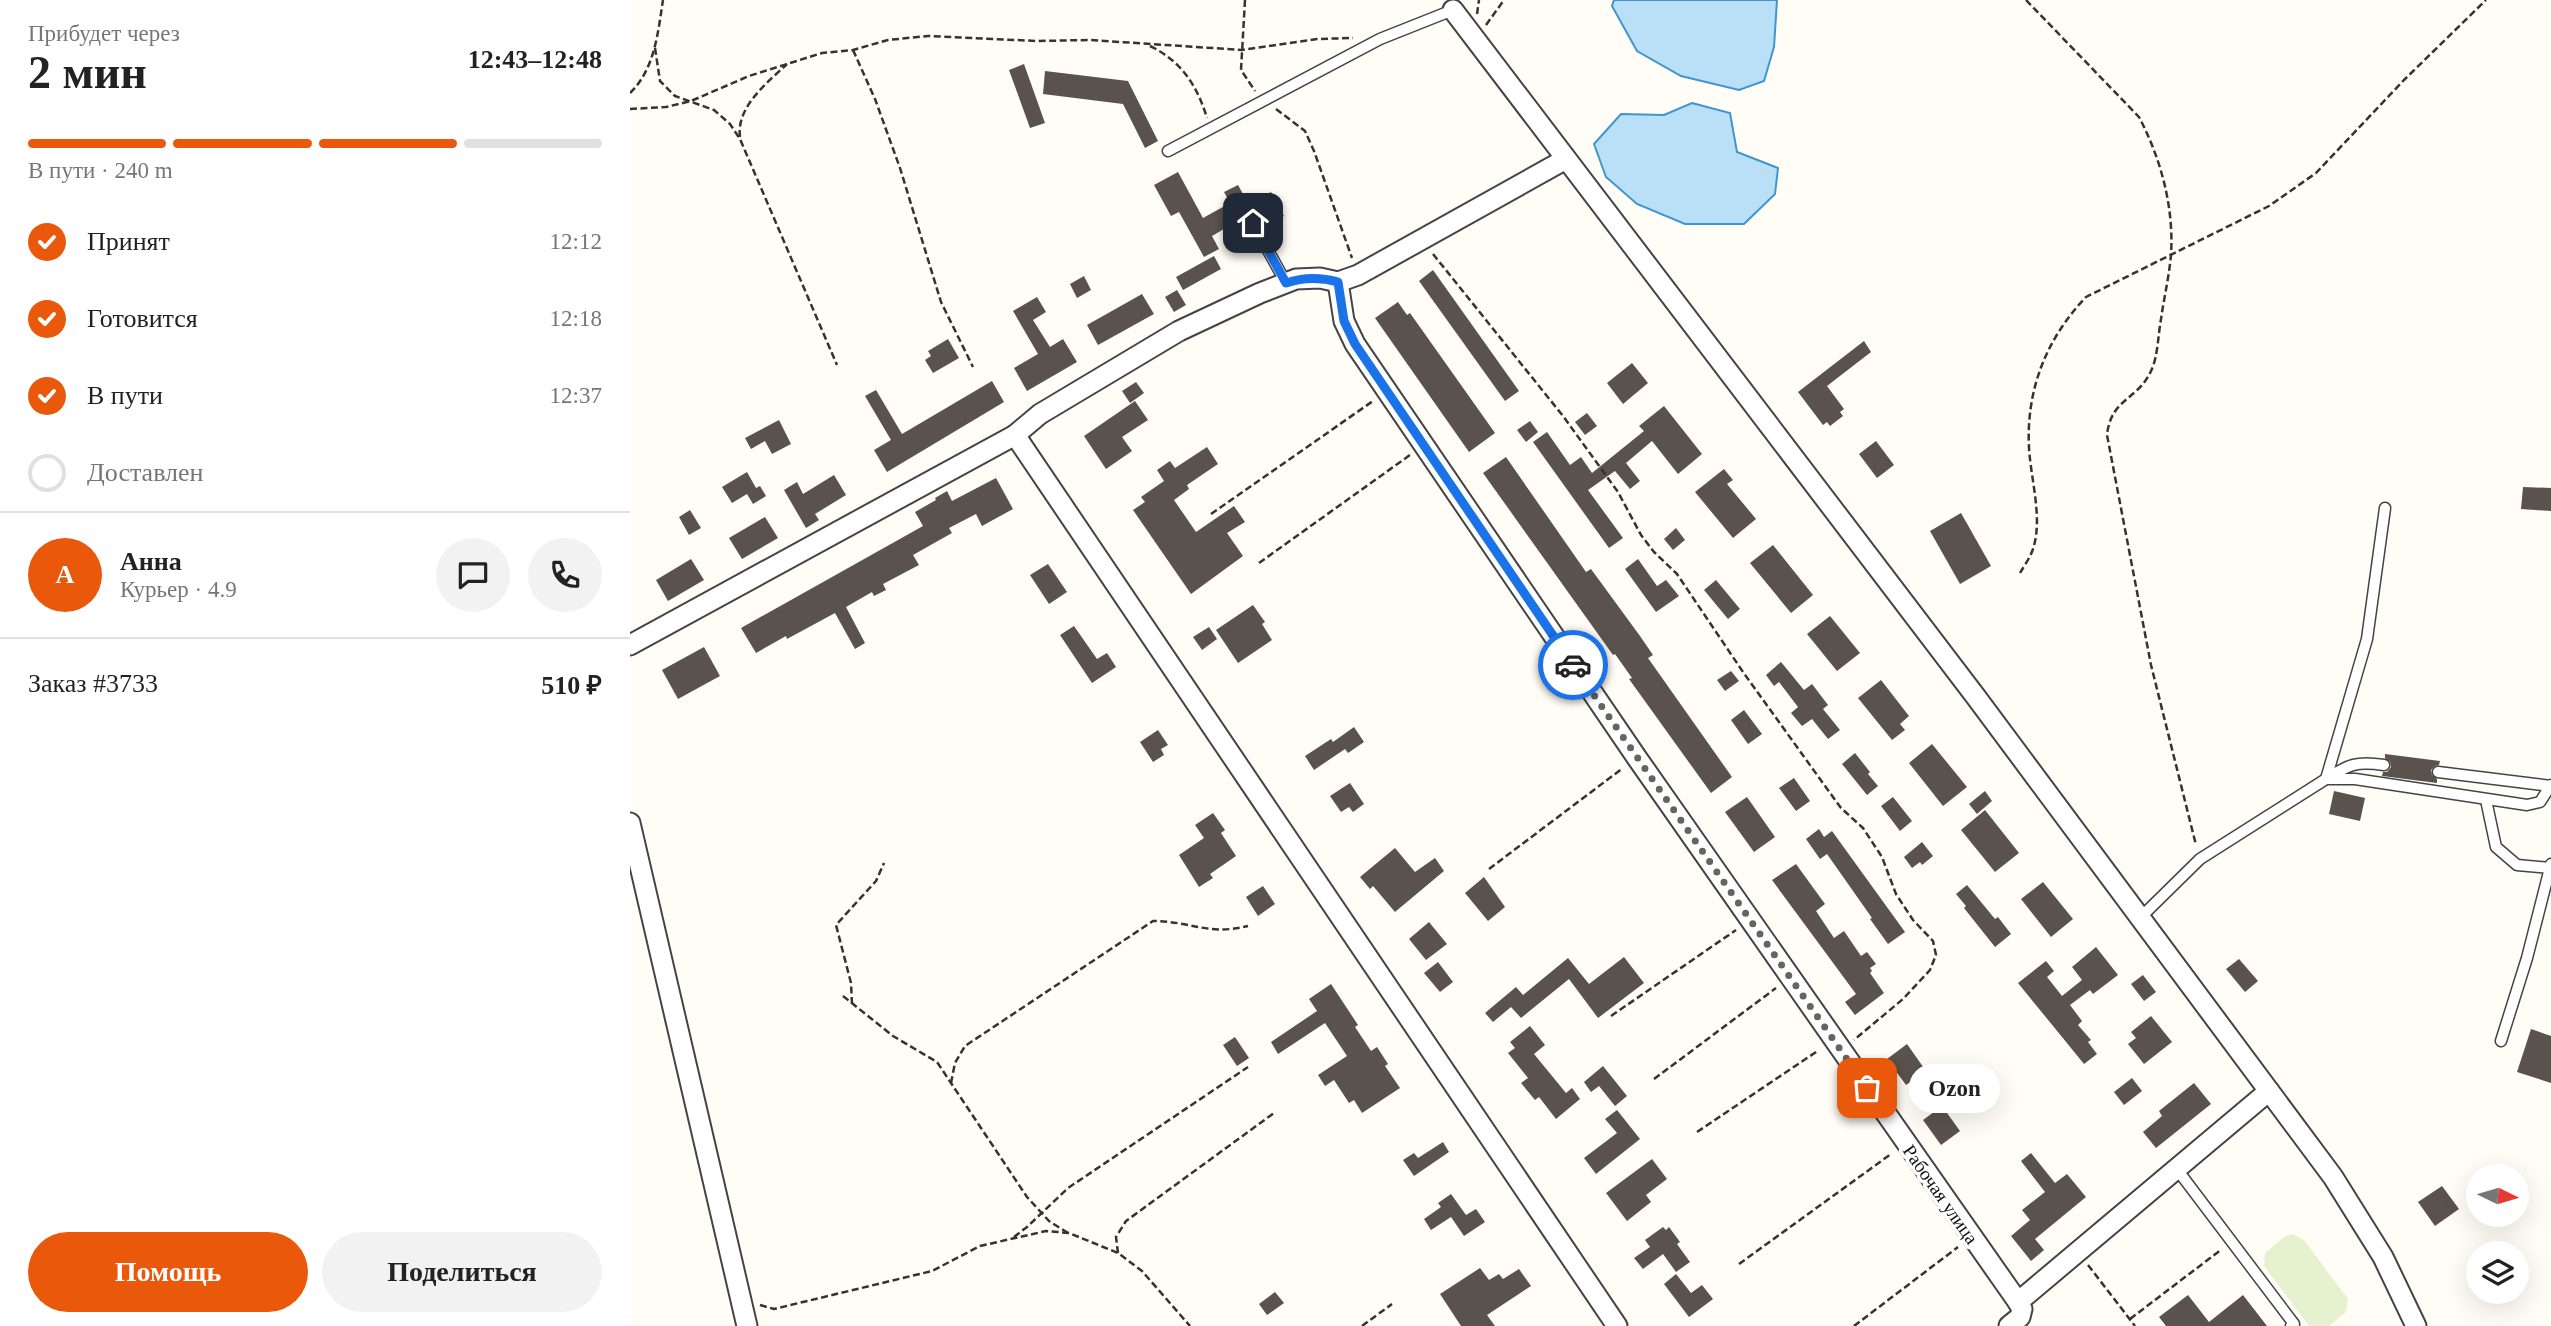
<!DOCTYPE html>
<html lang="ru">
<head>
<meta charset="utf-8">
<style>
  :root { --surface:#fff; --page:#f2f2f2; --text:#222; --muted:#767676; --line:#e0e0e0; --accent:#ea580c }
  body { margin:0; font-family:"Times New Roman",serif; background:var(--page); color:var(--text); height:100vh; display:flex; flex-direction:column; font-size:26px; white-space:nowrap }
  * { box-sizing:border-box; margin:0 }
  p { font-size:23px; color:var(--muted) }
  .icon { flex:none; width:38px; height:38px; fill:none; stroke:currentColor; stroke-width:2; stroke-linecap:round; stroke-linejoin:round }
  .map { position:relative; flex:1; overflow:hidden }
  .drawer { display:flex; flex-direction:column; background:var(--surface); width:630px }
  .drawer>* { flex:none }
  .needle { width:46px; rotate:95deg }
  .tools { position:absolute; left:1836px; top:1164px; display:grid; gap:14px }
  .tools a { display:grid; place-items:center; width:63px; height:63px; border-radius:50%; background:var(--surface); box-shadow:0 7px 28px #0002; font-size:35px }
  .pin { position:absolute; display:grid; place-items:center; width:60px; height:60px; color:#fff; margin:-30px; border-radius:14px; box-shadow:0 4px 10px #0006 }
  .courier { position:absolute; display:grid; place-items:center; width:70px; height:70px; margin:-35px; border:5px solid #1a73e8; border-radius:50%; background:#fff; color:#222; box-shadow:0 2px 9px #0007 }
  .bubble { position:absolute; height:49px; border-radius:24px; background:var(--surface); box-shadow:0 7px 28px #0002; font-size:23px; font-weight:700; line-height:49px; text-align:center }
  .headline em { font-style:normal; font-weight:700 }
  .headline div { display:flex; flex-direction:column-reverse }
  .headline { display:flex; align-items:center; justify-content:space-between; height:119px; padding:0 28px }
  h1 { font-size:46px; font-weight:700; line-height:52px }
  .bar { display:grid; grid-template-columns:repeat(4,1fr); gap:10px 7px; align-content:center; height:84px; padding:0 28px }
  .bar i { height:9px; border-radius:5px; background:var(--line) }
  .bar .active { background:var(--accent) }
  .bar p { grid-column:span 4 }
  .line { display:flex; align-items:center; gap:18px; padding:0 28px; border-top:2px solid var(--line) }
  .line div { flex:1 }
  .round { display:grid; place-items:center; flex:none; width:74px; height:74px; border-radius:37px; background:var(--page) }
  ol { padding:0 28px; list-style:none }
  li { display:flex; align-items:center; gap:21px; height:77px }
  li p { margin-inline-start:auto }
  li .icon { padding:7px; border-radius:50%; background:var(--accent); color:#fff; stroke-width:4 }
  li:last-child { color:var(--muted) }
  li i { width:38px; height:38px; border:4px solid var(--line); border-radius:50% }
  .cta { display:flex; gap:14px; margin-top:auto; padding:14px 28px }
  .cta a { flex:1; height:80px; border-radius:42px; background:var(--accent); color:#fff; font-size:28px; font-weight:700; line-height:80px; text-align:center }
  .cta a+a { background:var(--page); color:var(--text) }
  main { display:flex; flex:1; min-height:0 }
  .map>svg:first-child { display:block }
  .pitch { fill:#e6f2cf }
  .water { fill:#b9e0f7; stroke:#3f96cf; stroke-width:2 }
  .building { fill:#5a524d }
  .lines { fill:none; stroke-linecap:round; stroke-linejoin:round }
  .service-casing { stroke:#444; stroke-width:13 }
  .minor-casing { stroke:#444; stroke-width:23 }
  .path { stroke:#333; stroke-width:2.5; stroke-dasharray:7 3.5; stroke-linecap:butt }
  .service { stroke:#fff; stroke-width:10 }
  .minor { stroke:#fff; stroke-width:19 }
  .done { stroke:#646461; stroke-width:7; stroke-dasharray:0 12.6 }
  .route { stroke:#1a73e8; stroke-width:9 }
  .labels { text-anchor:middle; stroke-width:7; stroke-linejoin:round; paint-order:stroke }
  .street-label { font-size:19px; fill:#111; stroke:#fff }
</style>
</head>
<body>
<main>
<section class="drawer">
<div class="headline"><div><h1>2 мин</h1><p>Прибудет через</p></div><em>12:43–12:48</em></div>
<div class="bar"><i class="active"></i><i class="active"></i><i class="active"></i><i></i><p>В пути · 240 m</p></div>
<ol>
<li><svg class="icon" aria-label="check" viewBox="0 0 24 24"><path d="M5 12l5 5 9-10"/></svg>Принят<p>12:12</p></li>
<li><svg class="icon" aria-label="check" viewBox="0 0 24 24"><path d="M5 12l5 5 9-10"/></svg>Готовится<p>12:18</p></li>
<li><svg class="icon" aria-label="check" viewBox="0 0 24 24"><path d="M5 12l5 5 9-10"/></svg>В пути<p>12:37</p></li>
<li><i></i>Доставлен</li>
</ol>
<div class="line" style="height:126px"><b class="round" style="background:var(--accent);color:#fff">А</b><div><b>Анна</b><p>Курьер · 4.9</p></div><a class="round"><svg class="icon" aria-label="chat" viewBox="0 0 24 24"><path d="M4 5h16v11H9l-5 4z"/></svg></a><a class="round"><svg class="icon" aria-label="phone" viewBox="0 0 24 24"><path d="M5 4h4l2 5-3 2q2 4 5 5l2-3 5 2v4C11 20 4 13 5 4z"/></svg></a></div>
<div class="line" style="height:91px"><div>Заказ #3733</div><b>510 ₽</b></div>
<div class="cta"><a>Помощь</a><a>Поделиться</a></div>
</section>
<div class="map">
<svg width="1921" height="1326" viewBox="0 0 1921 1326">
  <rect width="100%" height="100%" fill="#fffdf5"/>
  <path class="pitch" d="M1663,1234L1674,1240L1718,1299L1716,1312L1699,1326H1679L1634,1266L1635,1253L1654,1237Z"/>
  <g class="water">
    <path d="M984,0H1147L1144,47L1134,81L1109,90L1051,76L1007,51L982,6Z"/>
    <path d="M1062,103L1100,113L1107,152L1148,168L1145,194L1114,224H1055L1007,204L976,177L964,144L991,114L1034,115Z"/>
  </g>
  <g class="building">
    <path d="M394,64L415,123L400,128L379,70Z"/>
    <path d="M415,71L498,81L528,141L515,148L493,104L413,94Z"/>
    <path d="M548,172L573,218L600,203L594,192L608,185L623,212L582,236L589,249L574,257L549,212L541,216L524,185Z"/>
    <path d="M641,192L654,216L638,225L624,201Z"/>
    <path d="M584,256L591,269L553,290L546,277Z"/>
    <path d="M803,270L889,391L875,401L789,281Z"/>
    <path d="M454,276L461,290L447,298L440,284Z"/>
    <path d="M547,290L556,305L544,312L535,297Z"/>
    <path d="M512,294L524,314L468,345L457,325Z"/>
    <path d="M407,297L416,312L403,320L420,347L433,339L447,362L397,391L384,368L408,354L383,311Z"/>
    <path d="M768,302L777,315L780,313L865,433L839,452L745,318Z"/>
    <path d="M318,339L329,358L303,373L295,360L301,356L298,351Z"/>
    <path d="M1234,341L1241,352L1197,386L1214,409L1210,412L1213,416L1200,426L1197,422L1193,425L1168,392Z"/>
    <path d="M1002,363L1018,383L993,404L977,383Z"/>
    <path d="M362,381L374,402L257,472L244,450L261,440L235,396L246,390L272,434Z"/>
    <path d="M506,382L514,393L500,403L492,391Z"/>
    <path d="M505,401L518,420L492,437L502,451L476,469L454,436Z"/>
    <path d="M1034,406L1072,454L1048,474L1022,441L996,463L1010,481L1000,489L985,471L958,490L993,538L979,548L903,442L917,432L940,465L951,457L962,473L1014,431L1009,426Z"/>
    <path d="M957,413L967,426L955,435L945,422Z"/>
    <path d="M149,420L161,444L142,454L135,441L121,449L115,438Z"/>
    <path d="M900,421L908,432L896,442L887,430Z"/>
    <path d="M1246,441L1264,465L1247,478L1229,454Z"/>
    <path d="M577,447L588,464L557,485L559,489L544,500L566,532L604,506L615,522L597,533L613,556L561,594L503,510L515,502L511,497L534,481L527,470L540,461L545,468Z"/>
    <path d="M876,457L956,572L961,569L1010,636L1023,655L1018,658L1102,777L1081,793L999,679L1002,678L985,654L983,655L853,473Z"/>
    <path d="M1094,469L1103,480L1097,484L1126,519L1103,538L1065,492Z"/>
    <path d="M117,472L126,488L130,486L136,496L123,504L117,494L102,503L92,487Z"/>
    <path d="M204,475L216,495L185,514L189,520L176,528L154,490L167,482L173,494Z"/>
    <path d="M366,478L383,509L352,526L346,514L319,528L322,533L283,555L289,565L253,584L256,590L244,596L242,592L216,607L235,643L225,649L205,613L157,639L156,636L126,653L111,628L293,526L285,512L306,500L305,498L317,491L322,501Z"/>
    <path d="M1893,487L1921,488V511L1891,509Z"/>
    <path d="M60,510L71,528L59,535L49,517Z"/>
    <path d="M1331,513L1361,566L1330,584L1300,531Z"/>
    <path d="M135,517L148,538L112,559L99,538Z"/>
    <path d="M1046,528L1055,540L1043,550L1034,539Z"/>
    <path d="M1143,545L1183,595L1161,613L1120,563Z"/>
    <path d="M61,559L74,580L38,601L26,580Z"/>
    <path d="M1008,559L1027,586L1036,580L1049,596L1026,612L995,569Z"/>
    <path d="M418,564L437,592L419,604L400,575Z"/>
    <path d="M1086,580L1110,609L1098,619L1074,590Z"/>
    <path d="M623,605L635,622L632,624L642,640L608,663L586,630Z"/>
    <path d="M1200,616L1230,653L1207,671L1177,634Z"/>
    <path d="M444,626L467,659L477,653L486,667L462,683L430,635Z"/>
    <path d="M579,627L587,639L572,650L563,637Z"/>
    <path d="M74,647L90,676L48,699L32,670Z"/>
    <path d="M1151,662L1174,690L1182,684L1198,705L1193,709L1210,730L1198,739L1182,719L1172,726L1161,713L1168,707L1149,682L1144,686L1136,675Z"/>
    <path d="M1101,671L1109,681L1095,691L1087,680Z"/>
    <path d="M1251,680L1279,716L1270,724L1275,730L1262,740L1228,698Z"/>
    <path d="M1114,710L1132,734L1118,744L1101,720Z"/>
    <path d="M724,727L734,742L718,753L715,749L684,770L675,756L701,739L703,742Z"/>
    <path d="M528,730L538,745L531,749L534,755L523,762L510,742Z"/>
    <path d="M1302,744L1337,787L1313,806L1279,763Z"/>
    <path d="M1225,753L1240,772L1238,774L1248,786L1237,795L1212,764Z"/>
    <path d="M1755,754L1810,761L1809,765L1805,766L1801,770L1802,775L1807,779V783L1752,776L1753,772H1757L1761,767L1760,762L1755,758Z"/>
    <path d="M1164,778L1180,801L1166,811L1149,788Z"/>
    <path d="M720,783L734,804L723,812L719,807L711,812L700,796Z"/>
    <path d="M1355,791L1362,801L1347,814L1339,804Z"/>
    <path d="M1704,791L1735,798L1730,821L1699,814Z"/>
    <path d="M1117,797L1145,837L1124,852L1095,812Z"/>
    <path d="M1263,797L1282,821L1270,831L1251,806Z"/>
    <path d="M1355,810L1389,853L1365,872L1331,830Z"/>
    <path d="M583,813L595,830L591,833L606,856L580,874L583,878L569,887L549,855L574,838L565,825Z"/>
    <path d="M1189,829L1194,837L1202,831L1275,932L1258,944L1240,919L1242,918L1197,854L1190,859L1176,839Z"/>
    <path d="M1292,842L1303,856L1292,865L1290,862L1282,868L1274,857Z"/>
    <path d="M765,848L785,872L805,858L814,871L765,912L743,886L740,889L730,877Z"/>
    <path d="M1166,864L1195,904L1186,911L1204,938L1214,931L1231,956L1237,952L1246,964L1240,968L1242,971L1240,973L1254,993L1225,1015L1215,1002L1226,994L1142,880Z"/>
    <path d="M854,877L875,907L858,921L835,893Z"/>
    <path d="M1413,882L1443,919L1421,937L1391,899Z"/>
    <path d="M1337,885L1365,919L1368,917L1381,934L1365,947L1334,908L1336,906L1326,894Z"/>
    <path d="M633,886L645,904L628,916L616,897Z"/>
    <path d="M799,922L817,944L796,960L779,939Z"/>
    <path d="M1466,947L1488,975L1463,994L1460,990L1440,1005L1452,1021L1448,1025L1461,1040L1458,1042L1467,1054L1454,1064L1388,983L1416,961L1424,971L1417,977L1432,996L1452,980L1442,967Z"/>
    <path d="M994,957L1014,983L968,1018L939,979L891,1018L881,1007L863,1022L855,1013L886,987L893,995L938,958L959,984Z"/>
    <path d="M1609,959L1628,981L1615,992L1596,969Z"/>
    <path d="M808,962L823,982L810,992L794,973Z"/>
    <path d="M1513,975L1526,992L1514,1001L1501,984Z"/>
    <path d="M701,984L728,1025L725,1027L741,1051L747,1047L758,1064L755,1066L770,1088L732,1113L724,1100L719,1103L704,1080L695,1086L688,1075L717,1056L695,1023L648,1054L641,1042L687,1011L679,999Z"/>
    <path d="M1521,1016L1542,1042L1514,1064L1498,1044L1506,1038L1501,1032Z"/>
    <path d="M900,1026L915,1045L904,1054L936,1093L942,1088L950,1099L926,1119L909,1097L905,1100L891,1083L898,1078L878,1053L885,1048L880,1042Z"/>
    <path d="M1901,1029L1921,1036V1083L1887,1072Z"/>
    <path d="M605,1037L619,1058L607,1066L593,1045Z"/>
    <path d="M1277,1044L1296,1071L1276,1085L1257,1059Z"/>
    <path d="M973,1066L997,1096L985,1106L969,1086L961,1092L954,1082Z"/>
    <path d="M1502,1078L1512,1091L1494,1105L1484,1092Z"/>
    <path d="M1564,1083L1581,1104L1526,1148L1513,1132L1532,1116L1529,1111Z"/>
    <path d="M1312,1106L1330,1131L1311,1145L1293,1120Z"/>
    <path d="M987,1110L1010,1139L966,1174L954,1158L987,1133L975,1119Z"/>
    <path d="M813,1142L819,1152L784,1176L773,1160L784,1153L788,1158Z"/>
    <path d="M1401,1153L1425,1183L1437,1174L1456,1197L1405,1239L1414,1250L1401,1261L1381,1236L1400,1220L1392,1210L1415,1192L1391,1161Z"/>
    <path d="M1022,1159L1037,1179L1016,1195L1021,1202L997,1221L976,1193Z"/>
    <path d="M1812,1186L1829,1209L1805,1226L1788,1202Z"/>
    <path d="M821,1194L836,1215L846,1209L855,1222L834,1236L821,1217L801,1230L794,1219L811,1207L808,1203Z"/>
    <path d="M1033,1227L1036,1230L1039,1227L1050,1242L1047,1244L1060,1262L1046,1272L1033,1254L1013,1269L1004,1258L1020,1247L1015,1240Z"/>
    <path d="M850,1268L859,1280L869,1274L873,1279L889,1269L901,1286L857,1315L865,1326H831L810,1294Z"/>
    <path d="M1046,1274L1061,1293L1072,1285L1083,1299L1059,1317L1034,1284Z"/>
    <path d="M645,1292L654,1303L637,1315L629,1304Z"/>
    <path d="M1558,1295L1579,1322L1613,1295L1637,1326H1536L1529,1317Z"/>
  </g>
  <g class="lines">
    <defs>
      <g id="service">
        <path d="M538,151L750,39L823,10"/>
        <path d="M623,223L656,283"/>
        <path d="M1808,772L1921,786"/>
        <path d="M1696,779L1737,639L1755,508"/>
        <path d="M1696,779C1719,764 1727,761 1754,765"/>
        <path d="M1856,800L1866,847L1887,865L1920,868"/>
        <path d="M1510,918L1570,859L1696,779H1725L1897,805L1910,802L1921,785"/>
        <path d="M1871,1041L1897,958L1921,864"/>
        <path d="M1546,1168L1664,1324L1661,1326"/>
      </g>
      <g id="minor">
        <path d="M823,10L1346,697L1703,1177L1753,1257L1786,1326"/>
        <path d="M708,282L714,321L725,344L1007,758L1388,1302"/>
        <path d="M385,435L987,1326"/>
        <path d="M0,645L385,435L410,414L549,331L630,293L666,279L690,278L708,282L728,275L936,159"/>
        <path d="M0,823L117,1326"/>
        <path d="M1379,1326L1390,1317L1392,1309L1388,1302L1639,1091"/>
      </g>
    </defs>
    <use href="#service" class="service-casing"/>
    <use href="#minor" class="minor-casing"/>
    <g class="path">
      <path d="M615,0L611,70L625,91"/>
      <path d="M1396,0L1509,117C1531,159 1544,207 1541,255C1539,277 1534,298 1531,319C1528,335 1528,357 1521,371C1508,400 1481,398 1477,435L1521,665L1566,845"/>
      <path d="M847,14L849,0"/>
      <path d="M856,25L874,0"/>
      <path d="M520,46C551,61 567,85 577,118"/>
      <path d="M25,48L30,81L45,96L84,110L100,124L110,139L207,365"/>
      <path d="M223,50L245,99L270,168L311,302L343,367"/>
      <path d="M0,93C25,69 28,32 33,0"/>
      <path d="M0,109L36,107L61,101L119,76L192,53L223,50L258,40L298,36L407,41L460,40L612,50L687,39L723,38"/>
      <path d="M646,109L675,131L684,151L722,258"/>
      <path d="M110,137C106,107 137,83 157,64"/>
      <path d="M803,254L933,416L988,492L1011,535L1024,552L1047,574L1113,672L1190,779L1211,808L1233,828L1252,857L1266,894L1283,920L1303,941L1306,955L1300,970L1273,999L1224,1040"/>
      <path d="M581,514L743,401"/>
      <path d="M629,563L780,455"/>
      <path d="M1390,573C1394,566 1400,558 1403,549C1413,518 1401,481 1399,448C1396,390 1416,339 1456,297L1639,206L1686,173L1774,80L1856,0"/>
      <path d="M859,869L993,768"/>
      <path d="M213,996L263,1036L307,1062L397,1197L419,1221L438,1233"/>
      <path d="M222,1004L221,983L206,925L246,881L254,863"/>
      <path d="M981,1016L1106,930"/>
      <path d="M1024,1079L1146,988"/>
      <path d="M321,1083L325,1063L335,1046L523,921C560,921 578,936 618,926"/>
      <path d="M1067,1132L1189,1050"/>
      <path d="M384,1237L397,1227L438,1188L618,1067"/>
      <path d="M488,1253L486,1237L496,1221L644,1113"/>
      <path d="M1109,1264L1261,1154"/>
      <path d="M1458,1265L1505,1326"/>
      <path d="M130,1305L144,1309L302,1271L350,1246L416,1231L439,1233L488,1253L512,1271L560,1326"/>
      <path d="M1500,1319L1592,1249"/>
      <path d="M732,1326L762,1304"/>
      <path d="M1224,1326L1328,1247"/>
    </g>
    <use href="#service" class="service"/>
    <use href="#minor" class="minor"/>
  </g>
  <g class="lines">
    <path class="done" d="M943,665L1237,1088"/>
    <path class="route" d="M623,223L656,283C674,277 690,277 708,282L714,321L725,344L943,665"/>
  </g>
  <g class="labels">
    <g class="street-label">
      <text transform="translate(1311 1194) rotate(55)" y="7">Рабочая улица</text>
    </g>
  </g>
</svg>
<div class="tools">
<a><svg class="needle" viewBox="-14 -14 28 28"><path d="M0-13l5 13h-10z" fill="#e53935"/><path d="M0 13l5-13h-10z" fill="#767676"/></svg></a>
<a><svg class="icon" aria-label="layers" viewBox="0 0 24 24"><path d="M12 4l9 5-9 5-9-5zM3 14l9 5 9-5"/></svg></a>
</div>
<div class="pin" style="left:1237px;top:1088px;background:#ea580c"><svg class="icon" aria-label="bag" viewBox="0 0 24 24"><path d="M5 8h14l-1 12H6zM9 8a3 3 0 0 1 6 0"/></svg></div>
<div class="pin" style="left:623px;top:223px;background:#1f2937"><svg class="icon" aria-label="home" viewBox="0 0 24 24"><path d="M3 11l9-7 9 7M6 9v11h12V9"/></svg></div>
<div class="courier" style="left:943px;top:665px"><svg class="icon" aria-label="car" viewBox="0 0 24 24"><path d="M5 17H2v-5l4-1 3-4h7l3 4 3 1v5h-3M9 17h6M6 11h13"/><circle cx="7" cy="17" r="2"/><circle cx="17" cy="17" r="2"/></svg></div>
<div class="bubble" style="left:1279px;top:1064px;width:91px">Ozon</div>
</div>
</main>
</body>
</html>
